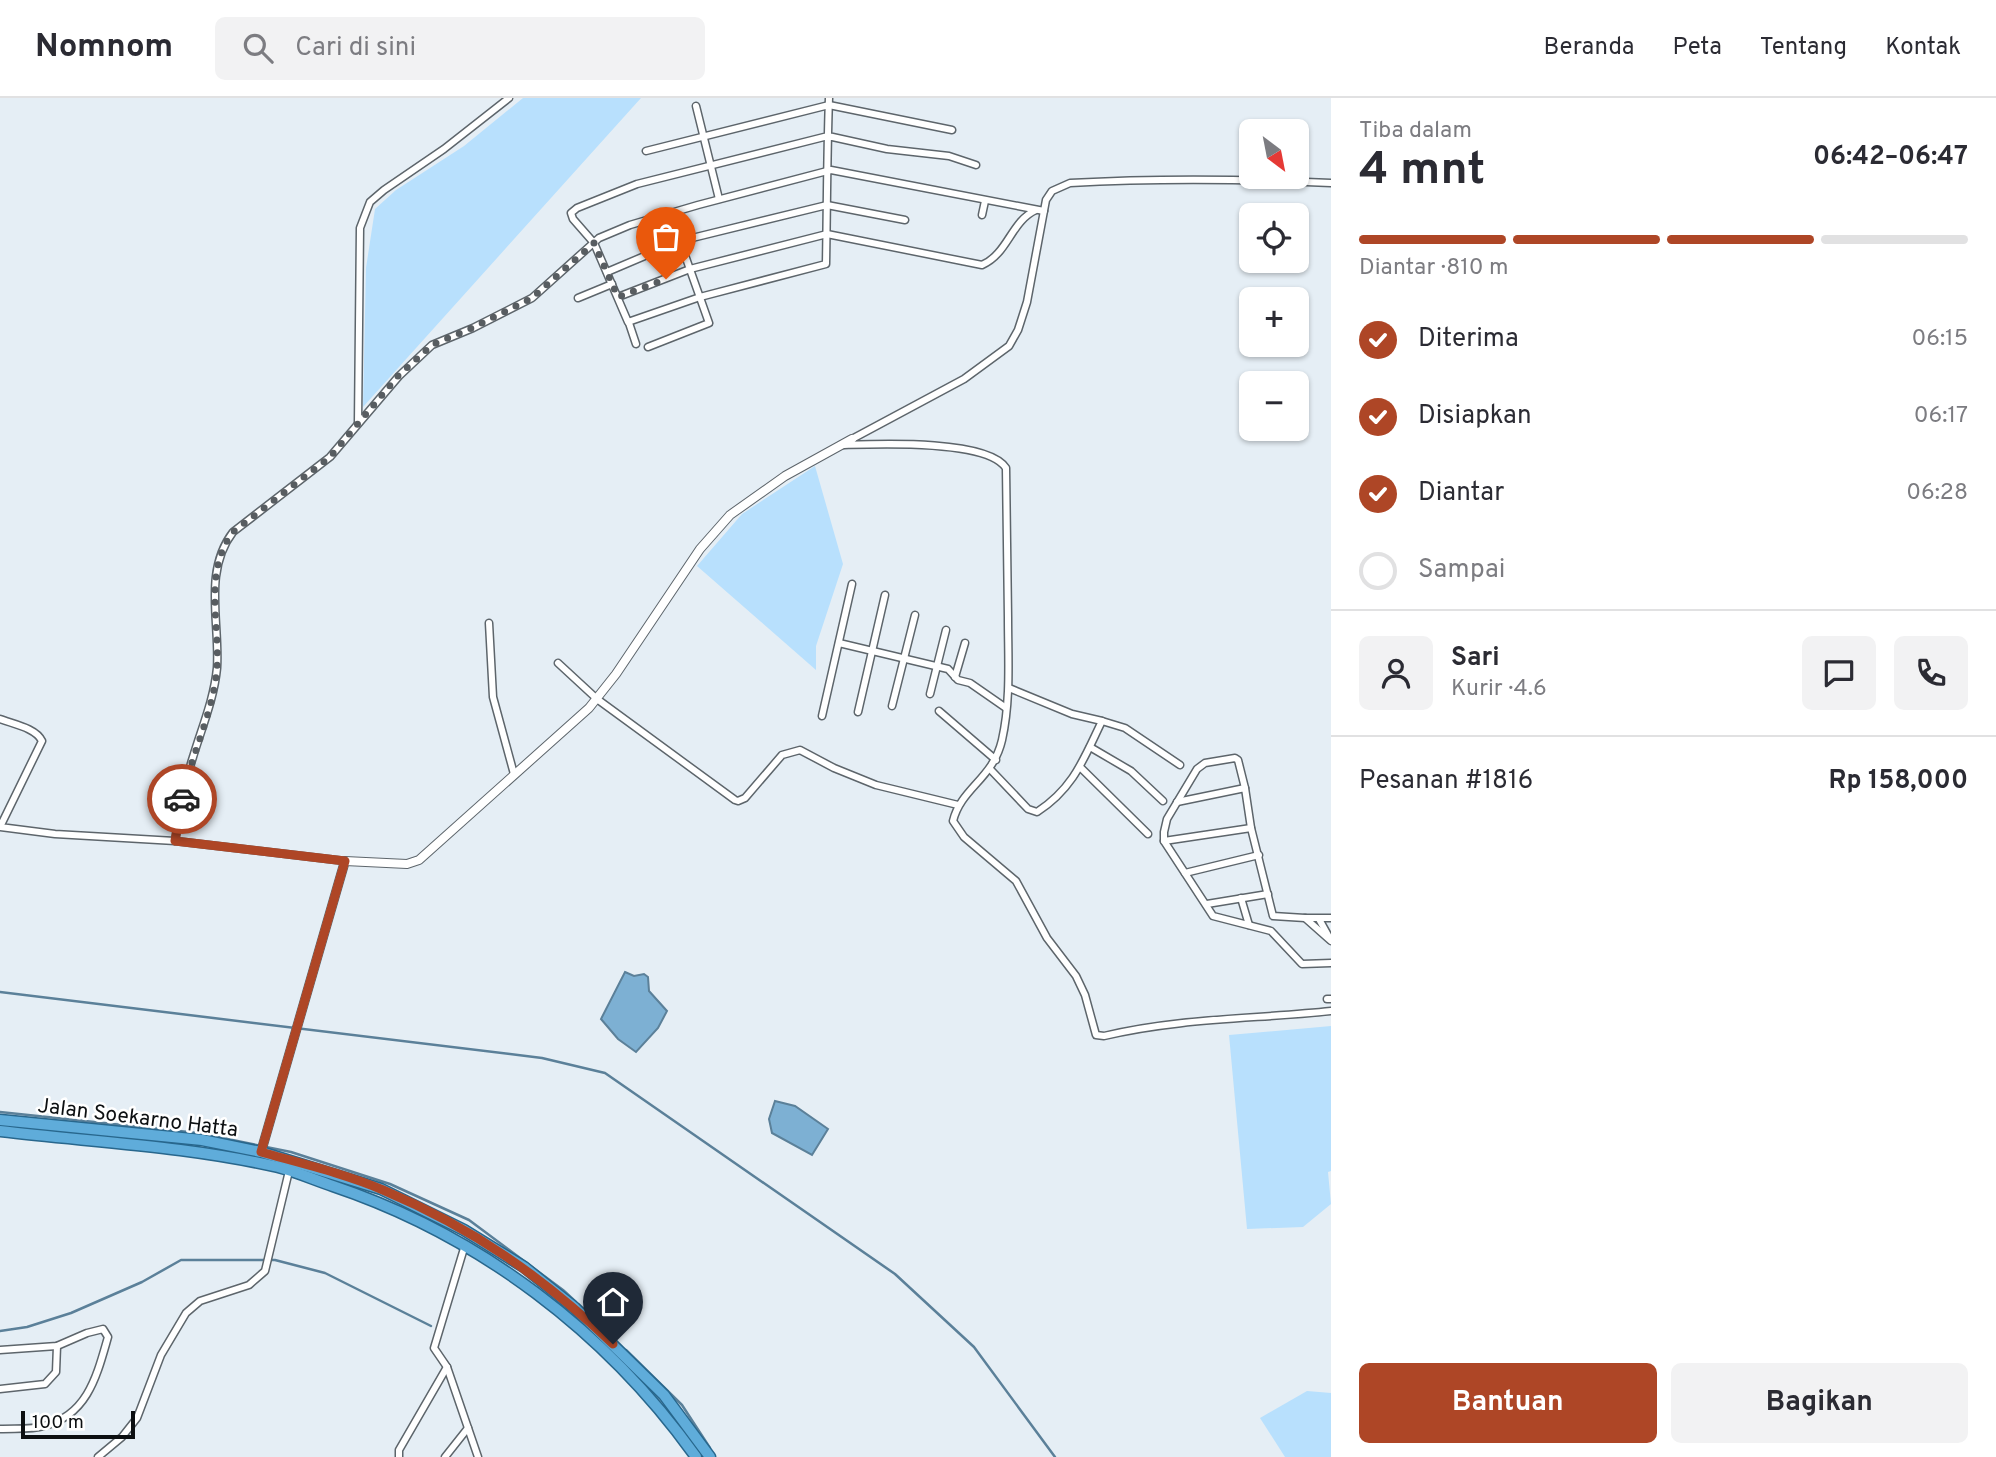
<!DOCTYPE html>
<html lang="id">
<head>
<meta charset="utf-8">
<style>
  :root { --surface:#fff; --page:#f2f2f3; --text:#2b2b33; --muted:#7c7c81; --line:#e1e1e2; --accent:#ae4626 }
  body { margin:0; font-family:Overpass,sans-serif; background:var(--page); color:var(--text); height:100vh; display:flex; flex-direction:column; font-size:26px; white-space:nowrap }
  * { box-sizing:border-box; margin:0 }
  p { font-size:23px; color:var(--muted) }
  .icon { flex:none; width:38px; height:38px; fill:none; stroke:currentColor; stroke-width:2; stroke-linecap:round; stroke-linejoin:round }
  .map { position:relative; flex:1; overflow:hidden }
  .details { display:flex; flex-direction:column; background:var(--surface); width:665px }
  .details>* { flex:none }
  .needle { width:46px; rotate:148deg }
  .controls { position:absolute; left:1239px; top:21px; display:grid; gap:14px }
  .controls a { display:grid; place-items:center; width:70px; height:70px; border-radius:10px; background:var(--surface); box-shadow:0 2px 5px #0004; font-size:35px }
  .scale { position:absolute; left:21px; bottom:18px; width:114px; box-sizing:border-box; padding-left:7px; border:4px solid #0c0f11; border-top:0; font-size:19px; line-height:24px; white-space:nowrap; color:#0c0f11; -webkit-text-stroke:5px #fff; paint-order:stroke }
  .pin { position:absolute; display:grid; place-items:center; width:60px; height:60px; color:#fff; margin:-72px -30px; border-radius:50% 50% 50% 0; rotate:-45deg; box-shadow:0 0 7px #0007 }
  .pin .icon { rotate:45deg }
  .courier { position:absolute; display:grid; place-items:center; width:70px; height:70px; margin:-35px; border:5px solid #ae4626; border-radius:50%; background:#fff; color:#222; box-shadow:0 2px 9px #0007 }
  .headline em { font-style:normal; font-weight:700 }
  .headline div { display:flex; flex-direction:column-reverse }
  .headline { display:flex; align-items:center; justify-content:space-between; height:119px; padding:0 28px }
  h1 { font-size:46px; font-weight:700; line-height:52px }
  .bar { display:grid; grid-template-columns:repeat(4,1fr); gap:10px 7px; align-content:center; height:84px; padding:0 28px }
  .bar i { height:9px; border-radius:5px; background:var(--line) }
  .bar .on { background:var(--accent) }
  .bar p { grid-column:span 4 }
  .line { display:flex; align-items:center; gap:18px; padding:0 28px; border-top:2px solid var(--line) }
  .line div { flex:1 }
  .round { display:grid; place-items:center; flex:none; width:74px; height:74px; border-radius:10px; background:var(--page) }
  ol { padding:0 28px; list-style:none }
  li { display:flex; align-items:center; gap:21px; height:77px }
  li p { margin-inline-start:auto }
  li .icon { padding:7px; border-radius:50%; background:var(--accent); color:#fff; stroke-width:4 }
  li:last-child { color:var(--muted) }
  li i { width:38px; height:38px; border:4px solid var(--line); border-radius:50% }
  .primary-button { display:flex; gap:14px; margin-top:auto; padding:14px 28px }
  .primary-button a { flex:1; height:80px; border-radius:10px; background:var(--accent); color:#fff; font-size:28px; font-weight:700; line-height:80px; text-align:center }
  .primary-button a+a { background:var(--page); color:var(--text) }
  header { display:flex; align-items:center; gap:42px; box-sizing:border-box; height:98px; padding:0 35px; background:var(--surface); border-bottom:2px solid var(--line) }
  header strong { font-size:33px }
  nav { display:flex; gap:38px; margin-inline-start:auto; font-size:24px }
  .search { width:490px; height:63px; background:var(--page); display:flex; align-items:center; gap:18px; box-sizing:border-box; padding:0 24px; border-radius:10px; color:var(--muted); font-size:26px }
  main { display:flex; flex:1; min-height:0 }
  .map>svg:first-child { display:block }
  .green { fill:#b8e0fd }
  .water { fill:#7db0d3; stroke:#5b8099; stroke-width:2 }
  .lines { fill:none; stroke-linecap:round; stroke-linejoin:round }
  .stream { stroke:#5b8099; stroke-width:2.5 }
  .minor-casing { stroke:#5d656b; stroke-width:9 }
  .tertiary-casing { stroke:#5d656b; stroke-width:10 }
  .trunk-casing { stroke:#28678d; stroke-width:13 }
  .minor { stroke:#fff; stroke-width:6 }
  .tertiary { stroke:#fff; stroke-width:8 }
  .trunk { stroke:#5facda; stroke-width:10 }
  .done { stroke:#585d61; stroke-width:7; stroke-dasharray:0 12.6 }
  .route { stroke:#ae4626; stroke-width:9 }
  .labels { text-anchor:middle; stroke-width:5; stroke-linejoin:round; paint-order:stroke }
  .street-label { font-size:21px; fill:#0c0f11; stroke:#fff }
</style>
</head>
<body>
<header>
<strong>Nomnom</strong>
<div class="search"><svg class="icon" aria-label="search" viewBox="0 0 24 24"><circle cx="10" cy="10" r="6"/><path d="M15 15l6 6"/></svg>Cari di sini</div>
<nav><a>Beranda</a><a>Peta</a><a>Tentang</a><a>Kontak</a></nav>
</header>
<main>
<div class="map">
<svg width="1331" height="1359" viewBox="0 0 1331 1359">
  <rect width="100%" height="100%" fill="#e5eef5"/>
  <g class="green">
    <path d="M523,0H641L363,309L366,170L375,111L396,92L464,48Z"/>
    <path d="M815,368L843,466L816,548V572L697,468L742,416Z"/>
    <path d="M1331,928V1073L1328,1074L1331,1106L1303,1129L1247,1131L1229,937Z"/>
    <path d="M1307,1293L1331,1295V1359H1285L1260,1320Z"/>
  </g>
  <g class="water">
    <path d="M625,874L634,878L644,876L648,879L649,893L667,913L658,930L636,954L618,941L601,921Z"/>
    <path d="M775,1003L795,1008L828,1031L812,1057L772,1035L769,1021Z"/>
  </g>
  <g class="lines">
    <g class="stream">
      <path d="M0,894L542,960L605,975L895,1176L974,1249L1055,1359"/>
      <path d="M0,1014L198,1035L291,1054L390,1086L469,1122L563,1192L576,1204"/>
      <path d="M0,1233L27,1229L71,1215L142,1184L181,1162H275L325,1175L431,1228"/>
      <path d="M626,1252L682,1307L710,1350"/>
    </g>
    <defs>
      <g id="minor">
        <path d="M829,0C827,55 827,111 826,166L700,199L628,224L594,145L573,121L571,115L577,110L637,86L828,38L887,51L949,58L976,67"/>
        <path d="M696,8L719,101"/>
        <path d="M646,53L829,7L952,32"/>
        <path d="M982,117L985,103"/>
        <path d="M607,174L680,143L827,107L905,122"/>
        <path d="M618,199L690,171L827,136L982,167C1008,156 1011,123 1036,112"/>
        <path d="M578,200L612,186"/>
        <path d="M629,225L636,246"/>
        <path d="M648,249L709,225L670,115"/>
        <path d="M358,325L360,130L370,104L384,92L444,51L509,0"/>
        <path d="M852,341L964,281L1009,248L1018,232L1027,204L1046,102L1052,93L1070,85C1157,80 1244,81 1331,85"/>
        <path d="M844,347C876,346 987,341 1006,370C1007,420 1007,470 1008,520C1008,560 1011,602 1002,642C993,681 961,690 953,723L964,739L1016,783L1047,840L1076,878L1085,897L1096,937L1104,938C1178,920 1256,921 1331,913"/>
        <path d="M489,525L493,599L514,676"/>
        <path d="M839,545L948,571L958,582L970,585L1006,610"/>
        <path d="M558,565L597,601L735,702L738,703L745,700L782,657L800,652L834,670L876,687L958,707"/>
        <path d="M955,579L965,545"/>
        <path d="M930,596L946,532"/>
        <path d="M892,608L915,517"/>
        <path d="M939,613L996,662"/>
        <path d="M858,614L885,497"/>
        <path d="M822,618L852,486"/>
        <path d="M0,621C13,626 36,630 42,643L0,729L55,736L175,743L345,763"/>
        <path d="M1102,623L1125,630L1180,667"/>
        <path d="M1090,649L1131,673L1163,703"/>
        <path d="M1080,669L1148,736"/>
        <path d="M990,671L1028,711L1037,714C1074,690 1084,660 1102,623L1072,616L1009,590"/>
        <path d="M1245,690L1238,662L1235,660L1205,665L1197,671L1167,721L1164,734V743L1251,730"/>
        <path d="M1177,704L1245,690L1251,730L1273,818L1305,820L1331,843"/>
        <path d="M175,743C180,715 184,686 193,659C202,629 214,601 217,570C220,525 203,473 233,434L330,359L399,278L432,247L473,230L532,200L599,140L630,127L698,107L831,72L1044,113"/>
        <path d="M1164,743L1213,818L1271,833L1302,866L1331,865"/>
        <path d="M1185,775L1259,757"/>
        <path d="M1241,800L1249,827"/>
        <path d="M1207,806L1268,796"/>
        <path d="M1305,820H1331"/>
        <path d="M1319,821L1329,839"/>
        <path d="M1327,901H1331"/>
        <path d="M465,1147L434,1250L447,1269L478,1359"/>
        <path d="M0,1252L57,1248L87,1235L103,1231L108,1239C97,1277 88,1317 44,1328C31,1332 14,1330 0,1331"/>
        <path d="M0,1291L45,1286L56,1274L57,1248"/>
        <path d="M98,1359L122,1339L137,1320L161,1257L186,1215L200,1203L249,1187L265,1173L289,1073"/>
        <path d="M399,1359V1352L447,1269"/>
        <path d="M445,1359L468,1330"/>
      </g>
      <path id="tertiary" d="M261,1054L345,763L407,766L419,762L589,610L616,576L700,451L730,417L785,378L852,341"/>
      <g id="trunk">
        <path d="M0,1022L202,1042L261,1054L381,1091L464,1132L524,1169L575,1210L664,1297L710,1359"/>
        <path d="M0,1033C93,1044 187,1048 278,1069C297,1074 315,1082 333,1088C479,1137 607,1234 696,1359"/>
      </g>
    </defs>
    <use href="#minor" class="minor-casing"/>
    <use href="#tertiary" class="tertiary-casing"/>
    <use href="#trunk" class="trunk-casing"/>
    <use href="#minor" class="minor"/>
    <use href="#tertiary" class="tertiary"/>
    <use href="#trunk" class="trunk"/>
  </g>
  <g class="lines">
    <path class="done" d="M182,701C191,657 213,616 217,570C220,526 203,473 233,434L330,359L398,278L432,247L472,230L532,200L594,145L618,199L666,181"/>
    <path class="route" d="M182,701L175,743L345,763L261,1054C300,1065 346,1076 383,1092C473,1130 543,1179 613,1246"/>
  </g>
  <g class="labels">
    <g class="street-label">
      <text transform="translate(138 1019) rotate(7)" y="7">Jalan Soekarno Hatta</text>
    </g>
  </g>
</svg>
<div class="controls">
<a><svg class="needle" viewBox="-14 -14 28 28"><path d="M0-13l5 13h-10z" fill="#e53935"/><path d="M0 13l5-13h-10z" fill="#7c7c81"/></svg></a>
<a><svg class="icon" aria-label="locate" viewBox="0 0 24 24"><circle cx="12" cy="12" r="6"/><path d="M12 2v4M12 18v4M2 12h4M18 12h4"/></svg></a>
<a>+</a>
<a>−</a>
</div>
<div class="scale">100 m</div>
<div class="pin" style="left:666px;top:181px;background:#ea580c"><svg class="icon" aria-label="bag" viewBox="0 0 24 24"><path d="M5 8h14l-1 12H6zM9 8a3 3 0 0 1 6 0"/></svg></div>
<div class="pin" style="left:613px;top:1246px;background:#1f2937"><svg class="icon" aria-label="home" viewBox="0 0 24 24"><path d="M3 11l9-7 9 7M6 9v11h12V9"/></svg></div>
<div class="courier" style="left:182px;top:701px"><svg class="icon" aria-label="car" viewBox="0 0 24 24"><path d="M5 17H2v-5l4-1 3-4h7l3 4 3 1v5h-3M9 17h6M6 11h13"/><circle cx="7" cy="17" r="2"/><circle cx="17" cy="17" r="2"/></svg></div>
</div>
<section class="details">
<div class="headline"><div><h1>4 mnt</h1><p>Tiba dalam</p></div><em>06:42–06:47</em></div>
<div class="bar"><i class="on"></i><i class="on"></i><i class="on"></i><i></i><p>Diantar · 810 m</p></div>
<ol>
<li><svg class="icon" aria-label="check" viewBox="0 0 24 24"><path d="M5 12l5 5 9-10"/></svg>Diterima<p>06:15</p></li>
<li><svg class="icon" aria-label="check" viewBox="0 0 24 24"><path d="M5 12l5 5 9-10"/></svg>Disiapkan<p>06:17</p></li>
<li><svg class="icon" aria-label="check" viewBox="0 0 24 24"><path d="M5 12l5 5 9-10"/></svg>Diantar<p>06:28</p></li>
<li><i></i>Sampai</li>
</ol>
<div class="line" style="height:126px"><a class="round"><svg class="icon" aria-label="person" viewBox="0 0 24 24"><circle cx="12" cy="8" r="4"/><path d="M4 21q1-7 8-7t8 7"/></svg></a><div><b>Sari</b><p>Kurir · 4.6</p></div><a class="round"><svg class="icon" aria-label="chat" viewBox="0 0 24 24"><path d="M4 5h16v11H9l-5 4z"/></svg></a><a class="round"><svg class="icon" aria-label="phone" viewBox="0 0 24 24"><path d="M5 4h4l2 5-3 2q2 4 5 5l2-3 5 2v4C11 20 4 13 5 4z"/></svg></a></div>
<div class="line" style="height:91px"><div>Pesanan #1816</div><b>Rp 158,000</b></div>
<div class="primary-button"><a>Bantuan</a><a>Bagikan</a></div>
</section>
</main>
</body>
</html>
